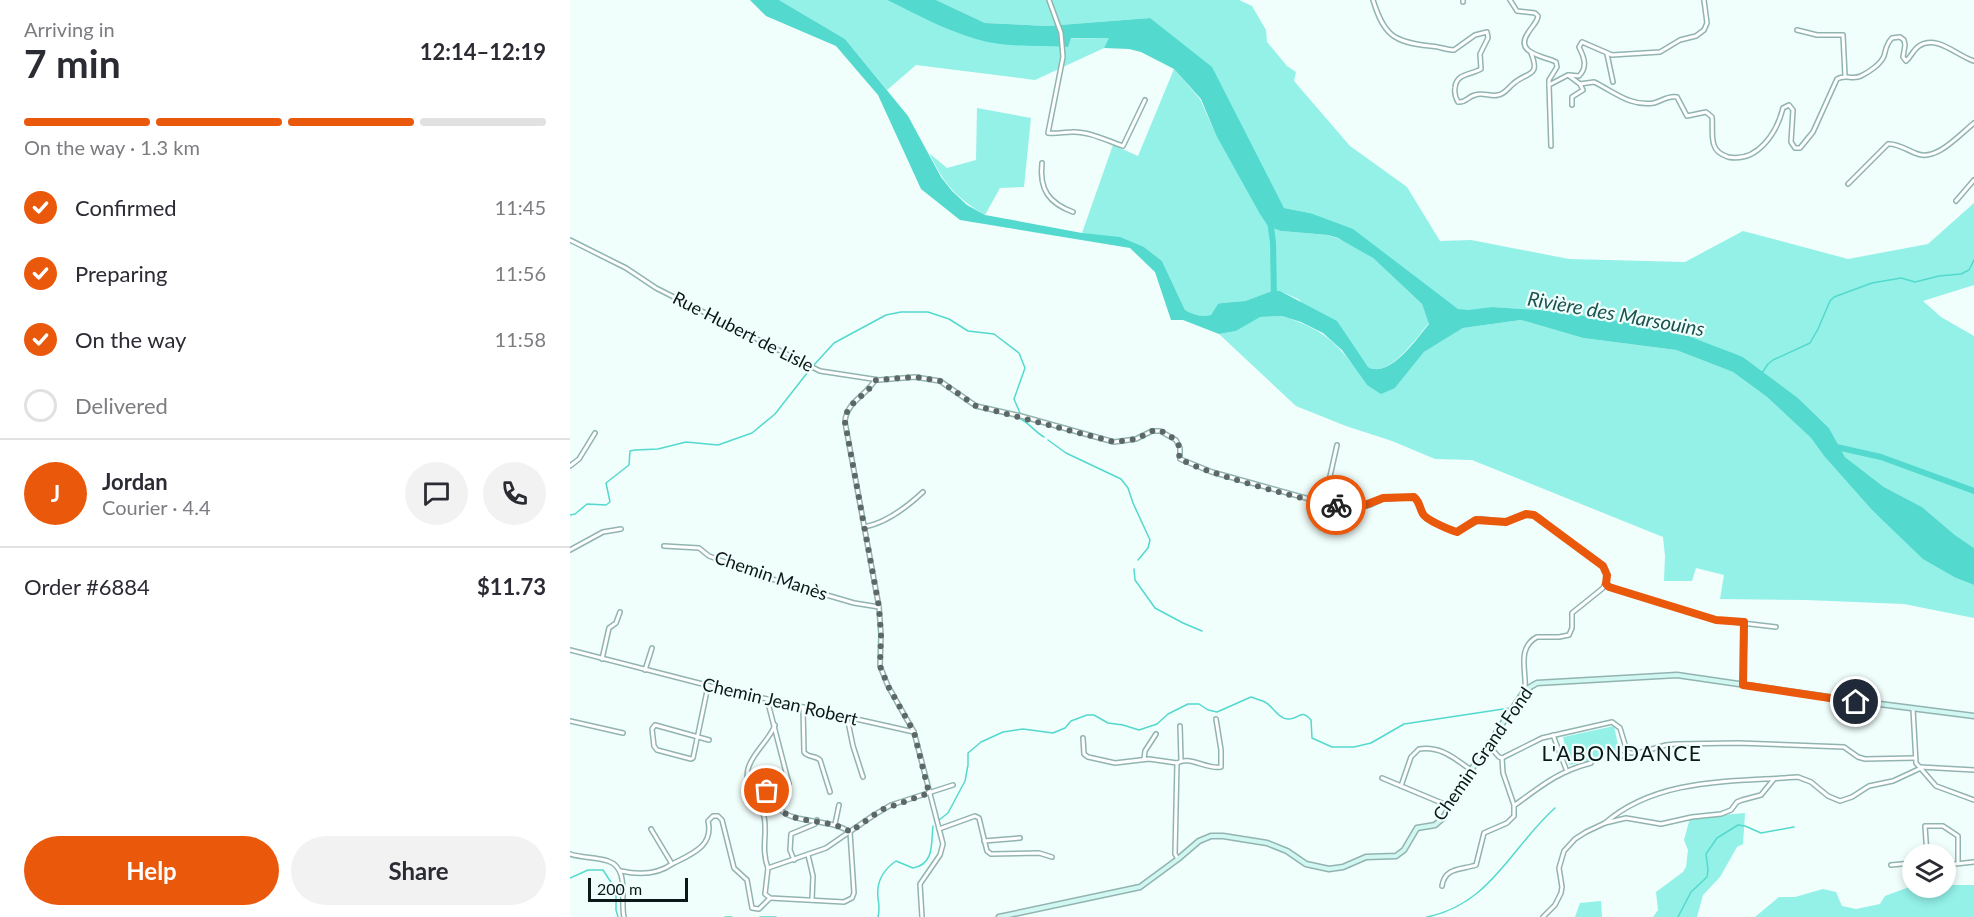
<!DOCTYPE html>
<html lang="en">
<head>
<meta charset="utf-8">
<style>
  :root { --surface:#fff; --page:#f2f2f3; --text:#2b2b33; --muted:#7c7c81; --line:#e1e1e2; --accent:#ea580c }
  body { margin:0; font-family:Lato,sans-serif; background:var(--page); color:var(--text); height:100vh; display:flex; flex-direction:column; font-size:22px; white-space:nowrap }
  * { box-sizing:border-box; margin:0 }
  p { font-size:20px; color:var(--muted) }
  .icon { flex:none; width:33px; height:33px; fill:none; stroke:currentColor; stroke-width:2; stroke-linecap:round; stroke-linejoin:round }
  .map { position:relative; flex:1; overflow:hidden }
  .panel { display:flex; flex-direction:column; background:var(--surface); width:570px }
  .panel>* { flex:none }
  .controls { position:absolute; left:1332px; top:844px; display:grid; gap:12px }
  .controls a { display:grid; place-items:center; width:54px; height:54px; border-radius:50%; background:var(--surface); box-shadow:0 3px 9px #0003; font-size:30px }
  .scale { position:absolute; left:18px; bottom:15px; width:100px; box-sizing:border-box; padding-left:6px; border:3px solid #0b1817; border-top:0; font-size:16px; line-height:21px; white-space:nowrap; color:#0b1817; -webkit-text-stroke:4px #f0fefc; paint-order:stroke }
  .pin { position:absolute; display:grid; place-items:center; width:51px; height:51px; color:#fff; margin:-26px; border:3px solid #fff; border-radius:50%; box-shadow:0 2px 6px #0007 }
  .courier { position:absolute; display:grid; place-items:center; width:60px; height:60px; margin:-30px; border:4px solid #ea580c; border-radius:50%; background:#fff; color:#222; box-shadow:0 2px 8px #0007 }
  .overview em { font-style:normal; font-weight:700 }
  .overview div { display:flex; flex-direction:column-reverse }
  .overview { display:flex; align-items:center; justify-content:space-between; height:102px; padding:0 24px }
  h1 { font-size:39px; font-weight:700; line-height:45px }
  .bar { display:grid; grid-template-columns:repeat(4,1fr); gap:9px 6px; align-content:center; height:72px; padding:0 24px }
  .bar i { height:8px; border-radius:4px; background:var(--line) }
  .bar .selected { background:var(--accent) }
  .bar p { grid-column:span 4 }
  .line { display:flex; align-items:center; gap:15px; padding:0 24px; border-top:2px solid var(--line) }
  .line div { flex:1 }
  .round { display:grid; place-items:center; flex:none; width:63px; height:63px; border-radius:32px; background:var(--page) }
  ol { padding:0 24px; list-style:none }
  li { display:flex; align-items:center; gap:18px; height:66px }
  li p { margin-inline-start:auto }
  li .icon { padding:6px; border-radius:50%; background:var(--accent); color:#fff; stroke-width:4 }
  li:last-child { color:var(--muted) }
  li i { width:33px; height:33px; border:3px solid var(--line); border-radius:50% }
  .primary-button { display:flex; gap:12px; margin-top:auto; padding:12px 24px }
  .primary-button a { flex:1; height:69px; border-radius:36px; background:var(--accent); color:#fff; font-size:24px; font-weight:700; line-height:69px; text-align:center }
  .primary-button a+a { background:var(--page); color:var(--text) }
  main { display:flex; flex:1; min-height:0 }
  .map>svg:first-child { display:block }
  .green { fill:#93f1e8 }
  .water { fill:#54d9ce }
  .lines { fill:none; stroke-linecap:round; stroke-linejoin:round }
  .stream { stroke:#54d9ce; stroke-width:1.5 }
  .river { stroke:#54d9ce; stroke-width:6 }
  .street-casing { stroke:#92b4b0; stroke-width:6 }
  .secondary-casing { stroke:#92b4b0; stroke-width:7 }
  .street { stroke:#fff; stroke-width:3 }
  .secondary { stroke:#d1f7f3; stroke-width:4 }
  .done { stroke:#5b6867; stroke-width:6; stroke-dasharray:0 10.8 }
  .route { stroke:#ea580c; stroke-width:8 }
  .labels { text-anchor:middle; stroke-width:4.5; stroke-linejoin:round; paint-order:stroke }
  .street-label { font-size:18px; fill:#0b1817; stroke:#f0fefc }
  .water-label { font-size:20px; font-style:italic; fill:#1b534f; stroke:#f0fefc }
  .quarter-label { font-size:21px; letter-spacing:1.5px; fill:#0b1817; stroke:#f0fefc }
</style>
</head>
<body>
<main>
<section class="panel">
<div class="overview"><div><h1>7 min</h1><p>Arriving in</p></div><em>12:14–12:19</em></div>
<div class="bar"><i class="selected"></i><i class="selected"></i><i class="selected"></i><i></i><p>On the way · 1.3 km</p></div>
<ol>
<li><svg class="icon" aria-label="check" viewBox="0 0 24 24"><path d="M5 12l5 5 9-10"/></svg>Confirmed<p>11:45</p></li>
<li><svg class="icon" aria-label="check" viewBox="0 0 24 24"><path d="M5 12l5 5 9-10"/></svg>Preparing<p>11:56</p></li>
<li><svg class="icon" aria-label="check" viewBox="0 0 24 24"><path d="M5 12l5 5 9-10"/></svg>On the way<p>11:58</p></li>
<li><i></i>Delivered</li>
</ol>
<div class="line" style="height:108px"><b class="round" style="background:var(--accent);color:#fff">J</b><div><b>Jordan</b><p>Courier · 4.4</p></div><a class="round"><svg class="icon" aria-label="chat" viewBox="0 0 24 24"><path d="M4 5h16v11H9l-5 4z"/></svg></a><a class="round"><svg class="icon" aria-label="phone" viewBox="0 0 24 24"><path d="M5 4h4l2 5-3 2q2 4 5 5l2-3 5 2v4C11 20 4 13 5 4z"/></svg></a></div>
<div class="line" style="height:78px"><div>Order #6884</div><b>$11.73</b></div>
<div class="primary-button"><a>Help</a><a>Share</a></div>
</section>
<div class="map">
<svg width="1404" height="917" viewBox="0 0 1404 917">
  <rect width="100%" height="100%" fill="#f0fefc"/>
  <g class="green">
    <path d="M209,0H317L384,31L408,39L540,38L534,48L465,80L346,65L317,90L275,39Z"/>
    <path d="M366,0H669L682,6L696,30L697,42L717,66L726,72L724,81L780,146L837,187L870,241L901,240L999,259L1115,262L1173,231L1278,259L1358,244L1404,203V285L1353,301L1371,317L1404,336V548L1385,535L1352,507L1314,487L1275,457L1259,428L1228,398L1173,357L1032,318L970,310L922,307L899,311L888,309L740,213L714,208L580,18L477,26L415,23Z"/>
    <path d="M604,69L630,99L646,135L711,231L758,235L775,241L803,258L852,304L859,323C847,337 819,379 798,367L728,299L710,291H702L675,301L652,303L648,305L641,315C631,317 624,315 615,310L592,261L574,247L512,233L543,145L568,156Z"/>
    <path d="M407,108L461,118L454,187L430,188L415,215C386,198 374,184 359,153L377,168L406,160Z"/>
    <path d="M712,316C759,331 770,346 797,385L825,388L854,352L893,328L951,320L1013,338L1106,350L1163,372L1197,397L1241,438L1254,456L1301,509L1323,529L1386,578L1404,585V618L1334,604L1236,600L1150,599L1154,575L1126,568L1122,581H1094L1095,556L1093,537L902,460L865,459L822,441L776,426L726,406L649,334L666,331L689,317Z"/>
    <path d="M1044,726L1050,754L999,765L993,737Z"/>
    <path d="M1175,813L1173,844L1167,847L1150,877L1133,895L1127,917H1083L1088,910L1086,892L1113,872L1116,867L1118,850L1114,840L1120,818Z"/>
    <path d="M1376,885H1404V917H1185L1209,897H1225L1253,889L1266,892L1272,906L1286,909L1310,904L1315,896L1342,886V888H1376Z"/>
    <path d="M1031,901L1032,917H1005L1010,903Z"/>
  </g>
  <path class="water" d="M180,0H209L275,39L338,116L371,177L382,191L397,205L415,215L512,233L550,237L574,247L592,261L615,310C624,315 631,317 641,315L648,304L652,303L675,301L702,291H710L767,321L798,367C820,379 847,338 859,324L852,304L803,258L768,238L758,235L711,231L698,226L690,214L646,135L631,99L604,69L571,52L559,49L534,48L539,38H501L498,47C468,45 435,48 406,39C375,30 346,14 317,0H366L415,23L477,26L580,18L642,67L714,208L740,213L783,229L888,309L899,310L922,307L970,310L1032,318L1105,331L1173,357L1228,398L1259,428L1275,457L1314,487L1352,507L1385,535L1404,548V585L1386,578L1353,559L1301,509L1254,456L1241,438L1197,397L1163,372L1106,350L1013,338L951,320L893,328L854,352L825,388L811,394L797,385L772,350L753,333L731,322L712,316L690,317L666,331L649,334L613,320H601L585,272L560,248L390,220L351,189L308,95L266,46L196,16Z"/>
  <g class="lines">
    <g class="stream">
      <path d="M243,366L264,343L316,315L331,312H358L379,319L398,331L424,334L449,353L455,368L444,399L450,413L449,418C458,422 465,432 474,437"/>
      <path d="M1192,373L1198,364L1203,360L1240,343L1248,329L1260,301L1264,297L1302,283L1331,278L1345,282L1369,276L1391,274L1399,270L1404,260"/>
      <path d="M478,440L496,453L551,479L558,488L563,503L580,540L578,548L568,560"/>
      <path d="M0,515L5,514L17,504L36,505L40,502L36,483L59,465L60,451L65,450L88,449L116,442L148,445L182,433L205,414L241,368"/>
      <path d="M564,569L565,580L585,608L613,623L632,631"/>
      <path d="M369,820L378,813L395,781L398,765V753L411,742L433,732L453,729L483,733L495,728L501,721L517,715H524L538,723L553,725L569,730L587,724L598,714L618,704H629L638,710L647,712L681,697C686,699 691,700 695,702C703,706 709,720 719,719C729,719 731,708 741,720L742,738L762,747H784L801,743L834,724L940,708"/>
      <path d="M0,878L18,870H33L46,890V910L48,917"/>
      <path d="M155,917H162"/>
      <path d="M190,917H206"/>
      <path d="M308,917C310,910 309,905 308,898C306,881 313,870 326,861L343,868C365,864 361,842 363,826"/>
      <path d="M857,917C921,904 941,847 985,808"/>
      <path d="M1108,917L1121,892L1137,877L1138,870L1136,854L1147,838L1168,825L1175,826L1191,833L1224,827"/>
    </g>
    <g class="river">
      <path d="M700,221L703,242L704,298"/>
      <path d="M1262,446L1311,457L1404,491"/>
    </g>
    <defs>
      <g id="street">
        <path d="M479,0L491,33L493,57L478,133C487,134 494,132 502,132C518,131 538,141 553,146L575,100"/>
        <path d="M803,0C814,35 823,42 860,46C868,46 876,50 884,50L905,35L917,32L918,38L910,54L911,69C901,75 886,73 885,88C884,94 885,97 888,102C896,103 897,97 905,95C912,92 921,97 928,95C935,94 938,88 943,84C957,71 971,78 961,53"/>
        <path d="M893,0V2"/>
        <path d="M940,0L947,11L965,13L968,16C967,23 962,26 958,33C944,53 973,56 986,62L987,67L979,80V85L998,75L1010,84L1024,82C1043,91 1060,107 1084,103C1092,101 1098,95 1107,97L1117,116L1136,112L1142,117C1143,126 1141,137 1144,145C1146,152 1152,155 1158,157C1188,163 1207,132 1213,108L1219,105L1223,110L1221,142L1225,148H1230L1243,132L1267,79C1275,74 1283,80 1291,76C1299,72 1311,64 1314,56C1316,49 1316,44 1322,38L1330,37L1334,40L1335,45L1333,57L1336,61C1341,57 1343,50 1349,46C1367,34 1387,56 1404,61"/>
        <path d="M1227,30L1247,35H1273L1275,76"/>
        <path d="M1037,54L1043,82"/>
        <path d="M999,75L1009,76C1018,67 1014,57 1009,47L1012,42L1042,55L1090,52L1110,40L1126,36L1134,30L1137,23L1134,0"/>
        <path d="M979,85L981,146"/>
        <path d="M1002,105V97L1013,90L1010,84"/>
        <path d="M472,163C469,190 479,203 503,212"/>
        <path d="M1278,184L1318,144C1327,143 1337,150 1345,153C1365,163 1388,136 1404,123"/>
        <path d="M1386,201L1404,180"/>
        <path d="M0,240L56,268L86,288L250,371L309,380L345,377L370,381L406,406L451,416L544,442L566,439L582,431H590L606,440L610,448V459L642,472L761,505L790,507L800,505L813,499L844,497L849,502L852,513L857,519L887,532L911,519L936,522L960,514L969,517L989,534L1029,562L1036,571L1037,578L1033,588L1002,613V628L999,635L989,637H967C946,648 957,672 955,690"/>
        <path d="M305,380C296,396 276,402 275,422L309,607L311,635L310,666L318,686L344,732L373,844L370,855L350,884L352,917"/>
        <path d="M0,466L9,459L25,433"/>
        <path d="M754,503L767,445"/>
        <path d="M294,527C316,523 337,507 353,492"/>
        <path d="M94,546L129,548L139,556L195,577L284,603L309,607"/>
        <path d="M0,550L33,532L51,529"/>
        <path d="M1036,584L1045,589L1146,620L1206,627"/>
        <path d="M0,650L148,688L344,732"/>
        <path d="M32,659L39,628L46,623L50,612"/>
        <path d="M75,670L82,648"/>
        <path d="M1173,685L1175,625"/>
        <path d="M138,686L123,758L121,759L87,750L84,746L82,729L85,725L139,740"/>
        <path d="M197,699L219,784"/>
        <path d="M233,707L234,752C238,758 245,755 250,760L260,792"/>
        <path d="M1343,709L1346,763L1366,786L1404,800"/>
        <path d="M277,717L283,746L293,777"/>
        <path d="M0,721L53,733"/>
        <path d="M610,726L611,760"/>
        <path d="M983,735L996,769"/>
        <path d="M513,738L514,754L518,757L545,763L579,759L607,763"/>
        <path d="M918,745L929,757L932,758L972,738L1042,722L1050,728L1057,751L1061,753H1068L1096,745L1106,744L1168,743L1274,747L1288,757L1295,759L1345,758"/>
        <path d="M1050,757L1058,752"/>
        <path d="M574,759L575,751L586,734"/>
        <path d="M1350,767L1404,770"/>
        <path d="M812,778L879,806"/>
        <path d="M831,786L841,757L849,749C871,746 884,758 901,770"/>
        <path d="M180,790C191,783 199,793 209,798L210,809C222,824 260,818 280,832L284,893L282,898L274,902L200,898L195,894L198,868"/>
        <path d="M945,805C971,786 989,771 1021,763"/>
        <path d="M1035,823C1088,777 1163,782 1228,777L1241,782L1258,796L1270,801L1282,797L1299,786L1323,781L1351,768"/>
        <path d="M265,824L269,805"/>
        <path d="M369,829L405,816L409,818L417,851L421,854L469,853L482,857"/>
        <path d="M414,841L450,838"/>
        <path d="M0,854C12,858 26,857 38,861C60,868 50,900 54,917"/>
        <path d="M238,855L243,876L242,900"/>
        <path d="M1357,855L1355,826H1373L1388,836V863"/>
        <path d="M608,859L605,854L607,763C619,755 637,770 651,767V750L646,719"/>
        <path d="M224,860L220,850L221,834L245,824L247,820"/>
        <path d="M102,864C122,854 144,846 138,821L143,816H148L152,820L164,868L177,880L182,908L189,909L200,898"/>
        <path d="M1321,865L1342,863"/>
        <path d="M1376,865L1404,862"/>
        <path d="M198,868L256,848L304,815L321,805L383,785"/>
        <path d="M198,868C190,847 199,830 193,813C187,797 174,787 178,769C182,753 199,741 205,725"/>
        <path d="M51,871C69,875 88,874 102,864L81,829"/>
        <path d="M872,886C875,867 891,870 906,865L914,833L937,823L944,816V805L933,773L932,758"/>
        <path d="M973,917L985,905L991,893L992,887L989,868L994,851L1005,839L1016,832L1035,823L1056,818L1091,824L1122,817L1151,814L1161,810L1167,802L1172,800L1191,795L1204,779"/>
      </g>
      <path id="secondary" d="M429,917L570,887L608,859L629,841L641,836H653L697,843L717,851L736,864L759,869L773,867L796,857L826,856L834,850L847,828L865,825L873,818L901,770L955,690L967,683L1107,675L1286,701L1404,716"/>
    </defs>
    <use href="#street" class="street-casing"/>
    <use href="#secondary" class="secondary-casing"/>
    <use href="#street" class="street"/>
    <use href="#secondary" class="secondary"/>
  </g>
  <g class="lines">
    <path class="done" d="M197,791L209,798L210,809C221,824 261,818 280,832L311,810L359,793L344,732L318,686L310,666L311,635L309,607L275,422C275,402 297,396 306,380L345,377L370,381L406,406L544,442L566,439L582,431L590,430L606,440L610,448L609,458C623,470 744,503 766,505"/>
    <path class="route" d="M766,505L790,507L813,498L844,497C850,502 849,507 853,514C856,520 880,530 887,532L906,520L936,522L956,514L964,515L1033,566L1037,575L1036,584L1039,587L1146,620L1174,622L1173,685L1286,702"/>
  </g>
  <g class="labels">
    <g class="street-label">
      <text transform="translate(173 332) rotate(27)" y="6">Rue Hubert de Lisle</text>
      <text transform="translate(201 576) rotate(19)" y="6">Chemin Manès</text>
      <text transform="translate(210 702) rotate(13)" y="6">Chemin Jean Robert</text>
      <text transform="translate(913 754) rotate(-55)" y="6">Chemin Grand Fond</text>
    </g>
    <g class="water-label">
      <text transform="translate(1046 314) rotate(10)" y="7">Rivière des Marsouins</text>
    </g>
    <g class="quarter-label">
      <text x="1052" y="761">L'ABONDANCE</text>
    </g>
  </g>
</svg>
<div class="controls">
<a><svg class="icon" aria-label="layers" viewBox="0 0 24 24"><path d="M12 4l9 5-9 5-9-5zM3 14l9 5 9-5"/></svg></a>
</div>
<div class="scale">200 m</div>
<div class="pin" style="left:197px;top:791px;background:#ea580c"><svg class="icon" aria-label="bag" viewBox="0 0 24 24"><path d="M5 8h14l-1 12H6zM9 8a3 3 0 0 1 6 0"/></svg></div>
<div class="pin" style="left:1286px;top:702px;background:#1f2937"><svg class="icon" aria-label="home" viewBox="0 0 24 24"><path d="M3 11l9-7 9 7M6 9v11h12V9"/></svg></div>
<div class="courier" style="left:766px;top:505px"><svg class="icon" aria-label="bike" viewBox="0 0 24 24"><circle cx="6" cy="16" r="4"/><circle cx="18" cy="16" r="4"/><path d="M6 16l4-8h5l3 8M10 8l3 8H6M13 5h3"/></svg></div>
</div>
</main>
</body>
</html>
